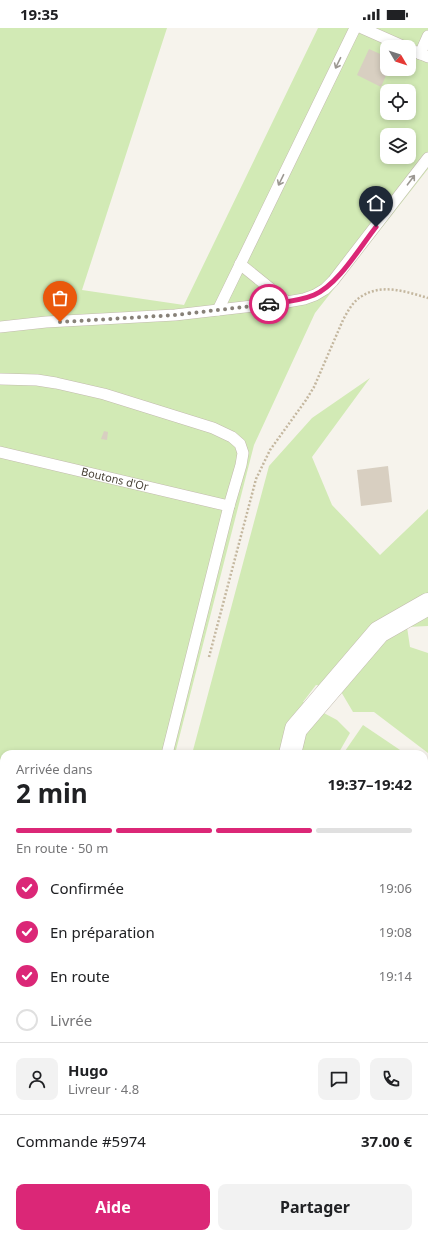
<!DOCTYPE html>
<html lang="fr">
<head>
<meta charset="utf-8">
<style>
  :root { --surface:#fff; --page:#f2f2f2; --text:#202124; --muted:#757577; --line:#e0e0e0; --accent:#db2777 }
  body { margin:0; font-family:"Noto Sans",sans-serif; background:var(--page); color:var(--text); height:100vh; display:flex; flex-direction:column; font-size:15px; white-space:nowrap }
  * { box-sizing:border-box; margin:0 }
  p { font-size:13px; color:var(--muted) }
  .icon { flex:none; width:22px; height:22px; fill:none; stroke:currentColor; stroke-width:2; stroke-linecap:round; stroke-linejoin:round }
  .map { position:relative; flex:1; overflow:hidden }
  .details { position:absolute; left:0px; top:722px; width:428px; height:488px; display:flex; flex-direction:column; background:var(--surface); border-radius:12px 12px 0 0; box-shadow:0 2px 6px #0003 }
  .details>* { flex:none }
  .needle { width:26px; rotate:129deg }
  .controls { position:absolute; left:380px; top:12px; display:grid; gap:8px }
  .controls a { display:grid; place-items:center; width:36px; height:36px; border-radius:8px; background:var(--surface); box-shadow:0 2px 6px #0003; font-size:20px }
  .pin { position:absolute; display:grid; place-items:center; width:34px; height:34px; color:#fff; margin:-41px -17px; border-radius:50% 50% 50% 0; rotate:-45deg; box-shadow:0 0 4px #0007 }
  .pin .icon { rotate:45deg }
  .courier { position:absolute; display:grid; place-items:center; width:40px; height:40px; margin:-20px; border:3px solid #db2777; border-radius:50%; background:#fff; color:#222; box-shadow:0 1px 5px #0007 }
  .overview em { font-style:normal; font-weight:700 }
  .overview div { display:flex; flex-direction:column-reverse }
  .overview { display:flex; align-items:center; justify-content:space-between; height:68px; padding:0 16px }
  h1 { font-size:26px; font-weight:700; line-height:30px }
  .bar { display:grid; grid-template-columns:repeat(4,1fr); gap:6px 4px; align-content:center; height:48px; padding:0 16px }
  .bar i { height:5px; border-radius:3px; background:var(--line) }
  .bar .on { background:var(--accent) }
  .bar p { grid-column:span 4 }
  .line { display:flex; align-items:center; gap:10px; padding:0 16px; border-top:1px solid var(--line) }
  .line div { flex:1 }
  .round { display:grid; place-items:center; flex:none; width:42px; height:42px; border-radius:8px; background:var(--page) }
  ol { padding:0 16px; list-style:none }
  li { display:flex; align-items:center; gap:12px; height:44px }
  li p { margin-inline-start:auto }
  li .icon { padding:4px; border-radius:50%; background:var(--accent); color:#fff; stroke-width:4 }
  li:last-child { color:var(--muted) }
  li i { width:22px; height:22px; border:2px solid var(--line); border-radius:50% }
  .cta { display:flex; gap:8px; margin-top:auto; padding:8px 16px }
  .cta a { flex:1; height:46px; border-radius:8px; background:var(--accent); color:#fff; font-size:16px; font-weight:700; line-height:46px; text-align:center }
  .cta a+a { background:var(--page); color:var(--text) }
  .status { display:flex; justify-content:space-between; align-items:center; height:28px; padding:0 20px; background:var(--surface); direction:ltr }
  .status svg { height:11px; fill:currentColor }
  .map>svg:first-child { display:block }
  .green { fill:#d2eab5; fill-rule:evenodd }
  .building { fill:#d8cfc1 }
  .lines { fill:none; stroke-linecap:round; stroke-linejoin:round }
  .service-casing { stroke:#c2bbae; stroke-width:12 }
  .minor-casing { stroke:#c2bbae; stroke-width:23 }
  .path { stroke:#c4b79f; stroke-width:2.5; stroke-dasharray:2 2; stroke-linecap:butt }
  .service { stroke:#fff; stroke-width:11 }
  .minor { stroke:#fff; stroke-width:22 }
  .oneway { stroke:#9c9892 }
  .done { stroke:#878178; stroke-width:4; stroke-dasharray:0 7.2 }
  .route { stroke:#db2777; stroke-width:5 }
  .labels { text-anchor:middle; stroke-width:3.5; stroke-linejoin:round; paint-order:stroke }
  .street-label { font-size:11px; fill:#4b4439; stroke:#fff }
</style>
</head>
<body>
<div class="status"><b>19:35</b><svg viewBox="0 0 49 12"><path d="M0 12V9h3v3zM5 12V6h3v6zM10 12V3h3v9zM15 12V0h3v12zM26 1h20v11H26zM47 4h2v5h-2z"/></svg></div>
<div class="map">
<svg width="428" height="1210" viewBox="0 0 428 1210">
  <rect width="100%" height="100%" fill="#f6f3ec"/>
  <g class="green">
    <path d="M0,0H167L82,262L184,277L318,0H428V141L315,285L254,417L175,726H4V1206H52L51,1210H0ZM387,19H409V41H387ZM387,63H409V85H387ZM387,107H409V129H387Z"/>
    <path d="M370,350L312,429L332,477L380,527L428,481V598L407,599L410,619L428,625V725L374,684H353L340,662L316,657L303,674L337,692L350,705L338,726H192L269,438L312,390Z"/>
    <path d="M363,697L406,726H343Z"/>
    <path d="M424,738L428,741V862L424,859Z"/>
    <path d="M424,864L428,866V907H424Z"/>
    <path d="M424,929H428V1021L424,1022Z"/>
    <path d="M424,1094H428V1210L423,1206H424Z"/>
    <path d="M71,1206H246V1210H70Z"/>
  </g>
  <g class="building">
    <path d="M369,21L387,29V41H404L400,48L388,43L381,59L357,47Z"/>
    <path d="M104,403L108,404L107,412L101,411Z"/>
    <path d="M388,438L392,474L361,478L357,442Z"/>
    <path d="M425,1045L428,1046V1067L424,1066Z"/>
    <path d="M267,1206H288L287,1210H276L267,1208Z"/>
    <path d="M383,1206H395L401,1210H380Z"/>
  </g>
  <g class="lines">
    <defs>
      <g id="service">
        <path d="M362,0L405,19"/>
        <path d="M409,21L428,29"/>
        <path d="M420,26L428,8"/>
        <path d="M240,236L287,274"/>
        <path d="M218,282L355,0"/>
        <path d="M0,299L46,294L175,287L287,274L304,271L315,267L325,261L333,253L428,130"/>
        <path d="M0,351L37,352L56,355L104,366L213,400L232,409L240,416L243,425L241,437L229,478L167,726"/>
        <path id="s1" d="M0,424L229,478"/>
        <path d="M42,1210L44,1206"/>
      </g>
      <g id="minor">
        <path d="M290,726L296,701L379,604L428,576"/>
        <path d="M424,925H428"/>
        <path d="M424,1099H428"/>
        <path d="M112,1210L114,1206"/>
        <path d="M319,1210L320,1206"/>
      </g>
    </defs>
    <use href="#service" class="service-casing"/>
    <use href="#minor" class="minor-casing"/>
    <path class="path" d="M209,629L256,451L270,422L306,372L314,359L343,292C348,283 353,273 362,268C383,255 407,264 428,270"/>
    <use href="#service" class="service"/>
    <use href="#minor" class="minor"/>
  </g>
  <defs><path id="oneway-shaft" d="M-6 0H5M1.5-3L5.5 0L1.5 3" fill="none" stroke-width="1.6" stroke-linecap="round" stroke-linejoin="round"/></defs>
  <g class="oneway">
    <use href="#oneway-shaft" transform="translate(338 35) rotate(116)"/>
    <use href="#oneway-shaft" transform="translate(281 152) rotate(116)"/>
    <use href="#oneway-shaft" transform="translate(411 152) rotate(-53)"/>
  </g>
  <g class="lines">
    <path class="done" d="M60,294L175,287L269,276"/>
    <path class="route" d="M269,276C284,274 300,273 314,267C338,257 360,219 376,199"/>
  </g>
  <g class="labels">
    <g class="street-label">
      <text dy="4" stroke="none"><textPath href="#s1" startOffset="118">Boutons d'Or</textPath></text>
    </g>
  </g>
</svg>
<div class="controls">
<a><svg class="needle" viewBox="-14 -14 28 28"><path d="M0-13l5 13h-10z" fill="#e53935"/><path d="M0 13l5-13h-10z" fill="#757577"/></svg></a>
<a><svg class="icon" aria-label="locate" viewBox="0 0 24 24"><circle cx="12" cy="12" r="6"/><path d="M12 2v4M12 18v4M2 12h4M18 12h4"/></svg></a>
<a><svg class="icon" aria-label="layers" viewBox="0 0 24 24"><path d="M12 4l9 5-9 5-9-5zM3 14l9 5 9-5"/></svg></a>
</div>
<div class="pin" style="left:60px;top:294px;background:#ea580c"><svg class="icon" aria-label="bag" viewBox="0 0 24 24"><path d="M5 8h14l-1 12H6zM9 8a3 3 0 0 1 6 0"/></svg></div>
<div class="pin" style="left:376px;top:199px;background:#1f2937"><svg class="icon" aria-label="home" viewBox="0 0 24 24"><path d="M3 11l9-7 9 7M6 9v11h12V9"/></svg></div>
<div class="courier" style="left:269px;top:276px"><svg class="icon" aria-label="car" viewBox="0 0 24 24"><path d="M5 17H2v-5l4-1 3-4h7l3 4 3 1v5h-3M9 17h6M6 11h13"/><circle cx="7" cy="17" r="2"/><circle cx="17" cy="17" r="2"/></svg></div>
<section class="details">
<div class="overview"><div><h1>2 min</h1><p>Arrivée dans</p></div><em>19:37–19:42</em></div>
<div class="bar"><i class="on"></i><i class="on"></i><i class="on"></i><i></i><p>En route · 50 m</p></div>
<ol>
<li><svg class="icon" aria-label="check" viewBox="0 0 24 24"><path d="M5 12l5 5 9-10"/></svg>Confirmée<p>19:06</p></li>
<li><svg class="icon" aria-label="check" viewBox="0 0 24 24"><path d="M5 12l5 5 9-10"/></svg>En préparation<p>19:08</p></li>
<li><svg class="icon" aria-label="check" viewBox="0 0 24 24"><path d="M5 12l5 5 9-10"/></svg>En route<p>19:14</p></li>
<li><i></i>Livrée</li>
</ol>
<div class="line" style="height:72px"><a class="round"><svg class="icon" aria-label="person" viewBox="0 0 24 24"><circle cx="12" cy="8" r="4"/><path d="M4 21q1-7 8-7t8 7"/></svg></a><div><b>Hugo</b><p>Livreur · 4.8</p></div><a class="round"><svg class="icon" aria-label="chat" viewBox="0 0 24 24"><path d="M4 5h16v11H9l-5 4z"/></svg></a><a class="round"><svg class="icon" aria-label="phone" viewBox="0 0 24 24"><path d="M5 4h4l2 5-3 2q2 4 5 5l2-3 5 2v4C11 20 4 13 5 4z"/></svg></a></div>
<div class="line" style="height:52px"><div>Commande #5974</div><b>37.00 €</b></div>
<div class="cta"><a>Aide</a><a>Partager</a></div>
</section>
</div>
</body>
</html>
